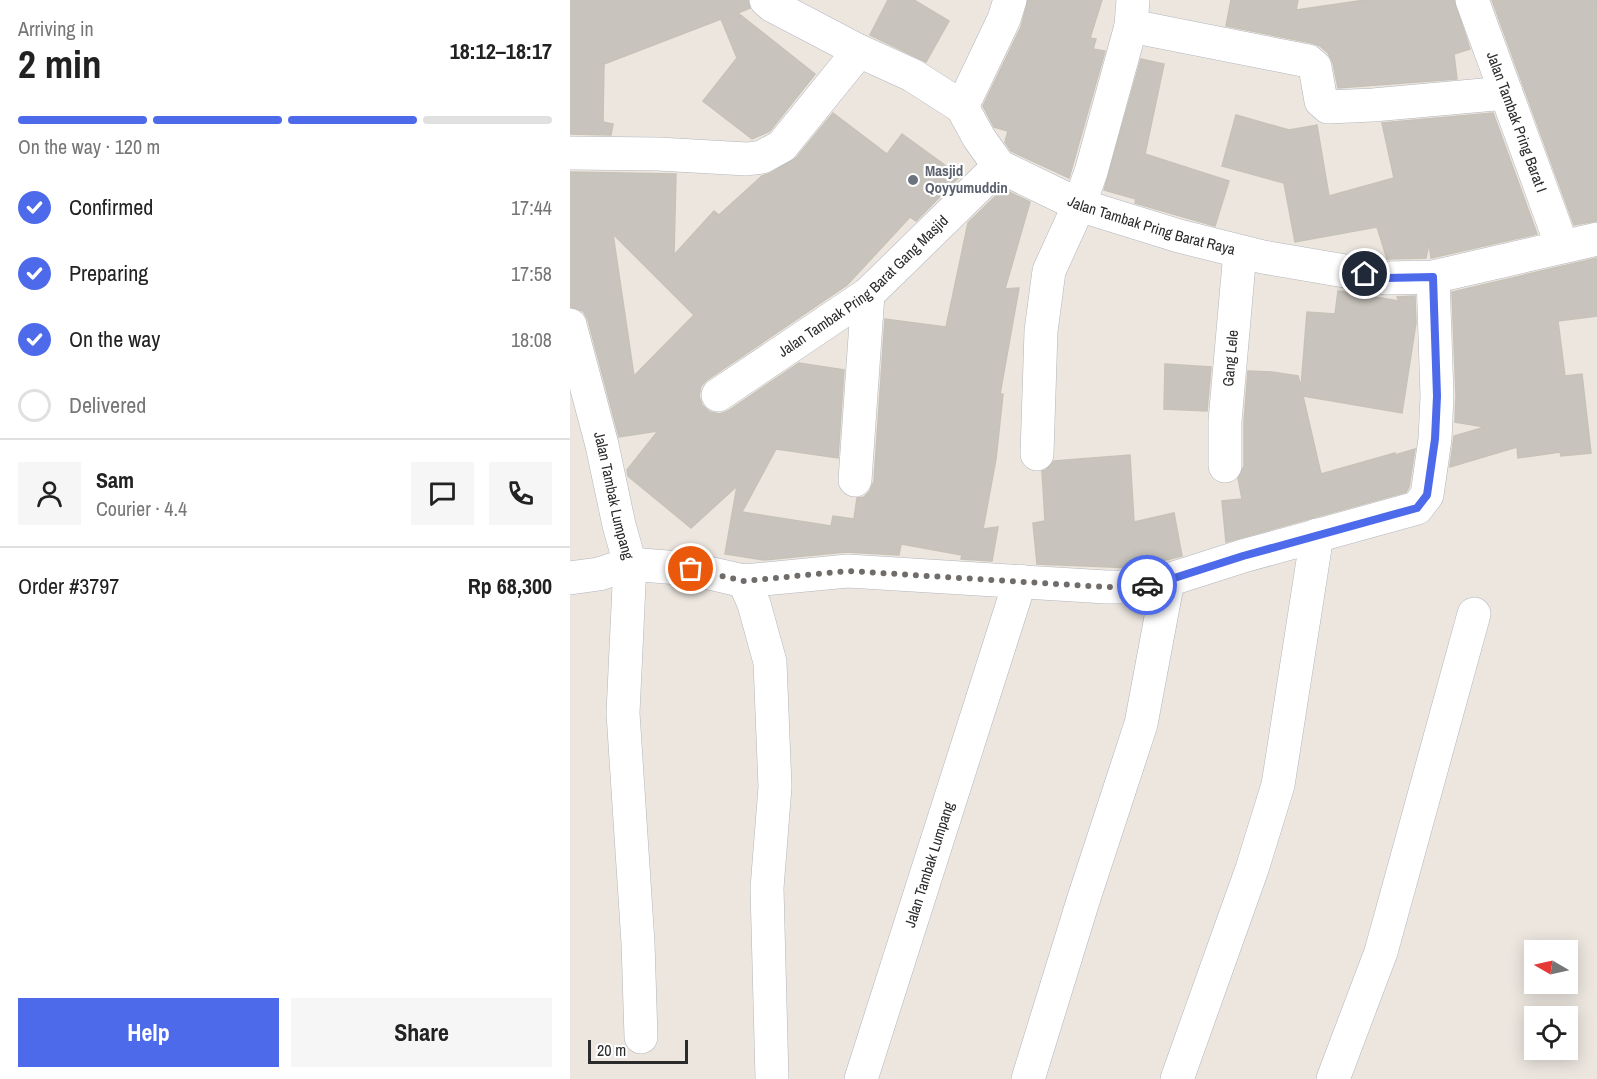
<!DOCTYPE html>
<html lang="en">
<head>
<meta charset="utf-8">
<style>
  :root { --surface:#fff; --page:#f6f6f6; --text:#222; --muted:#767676; --line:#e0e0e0; --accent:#4d6aeb }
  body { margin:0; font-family:"Archivo Narrow",sans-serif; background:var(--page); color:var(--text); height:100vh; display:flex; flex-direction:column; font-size:22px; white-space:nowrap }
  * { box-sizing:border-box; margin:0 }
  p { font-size:20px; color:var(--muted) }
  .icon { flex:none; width:33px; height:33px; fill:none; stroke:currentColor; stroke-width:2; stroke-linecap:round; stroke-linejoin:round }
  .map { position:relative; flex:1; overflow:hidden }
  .panel { display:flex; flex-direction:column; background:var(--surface); width:570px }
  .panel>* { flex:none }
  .needle { width:39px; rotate:279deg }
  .buttons { position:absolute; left:954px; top:940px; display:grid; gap:12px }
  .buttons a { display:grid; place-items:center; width:54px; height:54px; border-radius:0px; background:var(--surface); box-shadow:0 3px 15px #0003; font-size:30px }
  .scale { position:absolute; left:18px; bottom:15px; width:100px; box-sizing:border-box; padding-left:6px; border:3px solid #2b2b2b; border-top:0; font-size:16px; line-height:21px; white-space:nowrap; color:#2b2b2b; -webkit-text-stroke:4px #fff; paint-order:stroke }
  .pin { position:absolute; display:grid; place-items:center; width:51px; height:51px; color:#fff; margin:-26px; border:3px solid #fff; border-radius:50%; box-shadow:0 2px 6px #0007 }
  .courier { position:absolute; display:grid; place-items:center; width:60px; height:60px; margin:-30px; border:4px solid #4d6aeb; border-radius:50%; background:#fff; color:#222; box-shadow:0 2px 8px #0007 }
  .overview em { font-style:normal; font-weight:700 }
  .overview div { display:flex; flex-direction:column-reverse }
  .overview { display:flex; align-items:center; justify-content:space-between; height:102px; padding:0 18px }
  h1 { font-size:39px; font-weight:700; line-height:45px }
  .bar { display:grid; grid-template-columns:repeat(4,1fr); gap:9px 6px; align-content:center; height:72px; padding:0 18px }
  .bar i { height:8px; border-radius:4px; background:var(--line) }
  .bar .current { background:var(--accent) }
  .bar p { grid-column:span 4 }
  .line { display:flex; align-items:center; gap:15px; padding:0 18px; border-top:2px solid var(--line) }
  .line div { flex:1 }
  .round { display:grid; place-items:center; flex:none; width:63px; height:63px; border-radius:0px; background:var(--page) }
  ol { padding:0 18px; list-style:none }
  li { display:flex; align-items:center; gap:18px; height:66px }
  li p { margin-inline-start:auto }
  li .icon { padding:6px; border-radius:50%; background:var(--accent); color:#fff; stroke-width:4 }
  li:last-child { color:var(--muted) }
  li i { width:33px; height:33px; border:3px solid var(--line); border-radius:50% }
  .action { display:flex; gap:12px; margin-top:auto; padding:12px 18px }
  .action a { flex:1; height:69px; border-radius:0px; background:var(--accent); color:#fff; font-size:24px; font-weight:700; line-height:69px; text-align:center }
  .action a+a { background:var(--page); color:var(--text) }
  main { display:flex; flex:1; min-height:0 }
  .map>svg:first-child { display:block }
  .building { fill:#c8c4bd; stroke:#c7c2b8; stroke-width:1.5; fill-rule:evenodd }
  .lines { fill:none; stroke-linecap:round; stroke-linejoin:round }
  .minor-casing { stroke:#b2b5be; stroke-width:34 }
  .minor { stroke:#fff; stroke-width:33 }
  .done { stroke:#6f6c6a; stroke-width:6; stroke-dasharray:0 10.8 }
  .route { stroke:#4d6aeb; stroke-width:8 }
  .worship-dot { fill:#6b7280; stroke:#fff; stroke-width:2 }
  .labels { text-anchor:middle; stroke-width:4.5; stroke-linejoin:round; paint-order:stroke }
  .street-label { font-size:15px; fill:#2b2b2b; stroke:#fff }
  .worship-label { font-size:15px; font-weight:bold; fill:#5b616d; stroke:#fff; text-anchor:start }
</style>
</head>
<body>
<main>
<section class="panel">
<div class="overview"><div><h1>2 min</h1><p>Arriving in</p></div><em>18:12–18:17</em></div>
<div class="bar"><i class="current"></i><i class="current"></i><i class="current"></i><i></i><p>On the way · 120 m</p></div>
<ol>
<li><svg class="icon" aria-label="check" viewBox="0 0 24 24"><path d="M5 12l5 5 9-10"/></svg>Confirmed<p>17:44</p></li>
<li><svg class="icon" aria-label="check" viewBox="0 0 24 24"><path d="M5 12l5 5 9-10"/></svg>Preparing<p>17:58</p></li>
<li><svg class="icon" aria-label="check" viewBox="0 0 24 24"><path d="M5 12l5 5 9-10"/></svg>On the way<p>18:08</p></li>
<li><i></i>Delivered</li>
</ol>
<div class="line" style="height:108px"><a class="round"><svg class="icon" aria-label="person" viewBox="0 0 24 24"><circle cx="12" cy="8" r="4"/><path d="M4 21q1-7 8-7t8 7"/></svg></a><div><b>Sam</b><p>Courier · 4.4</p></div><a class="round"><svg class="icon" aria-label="chat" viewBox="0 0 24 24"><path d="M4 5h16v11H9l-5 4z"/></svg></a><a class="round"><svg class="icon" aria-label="phone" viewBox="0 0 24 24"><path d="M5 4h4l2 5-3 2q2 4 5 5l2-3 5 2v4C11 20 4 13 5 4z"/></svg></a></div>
<div class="line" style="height:78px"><div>Order #3797</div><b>Rp 68,300</b></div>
<div class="action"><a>Help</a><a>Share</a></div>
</section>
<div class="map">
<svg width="1027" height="1079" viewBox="0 0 1027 1079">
  <rect width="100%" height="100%" fill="#ece6df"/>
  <g class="building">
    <path d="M0,0H178L180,8L168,13L245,74L200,131L182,139L133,101L167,58L151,19L34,64L33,122L43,124L41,135L0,134Z"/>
    <path d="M318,0H344L379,21L356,62L300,35Z"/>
    <path d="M458,0H532L520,38L526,39L523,49L535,51L499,178L441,151L435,142L438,131L424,127L413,106L451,27Z"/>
    <path d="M661,0H728L726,10L795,0H884L900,49L884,54L887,79L768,88L763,63L758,53L750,46L742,43L656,26Z"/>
    <path d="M922,0H1027V221L1004,225Z"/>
    <path d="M571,59L594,64L575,154L659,181L645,226L565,203L566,199L534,190Z"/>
    <path d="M263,113L317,154L332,134L390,176L346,221L340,217L277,285L137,380L131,386L129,396L132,405L140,412L150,414L158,411L229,363L274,370L268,458L206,449L172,512L261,526L263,516L284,519L287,498L294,497L300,491L304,481L315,319L376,327L398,223L433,189L460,202L435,289L449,288L430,394H433L426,459L413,529L428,527L422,561L391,559L392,555L331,544L329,555L276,552L194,560L155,554L167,486L121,528L58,476L57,470L88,431L49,437L18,320L13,311L0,307V172L106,174L104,255L144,211L149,215L192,176L201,173L226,158ZM43,234L124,315L64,376Z"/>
    <path d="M923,113L967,234L861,258L859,243L856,258L817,259L807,227L725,242L714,183L652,166L666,115L719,130L747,125L759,196L824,178L812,123Z"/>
    <path d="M1027,258V316L988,321L995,376L1012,374L1021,453L991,456L990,452L948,458L947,447L880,467L884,436L915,427L885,422L886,395L882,292Z"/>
    <path d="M768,291L829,301L827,297L845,296L846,323L832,413L733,396L751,474L825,453V455L845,449L839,487L836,492L656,542L652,501L672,499L668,478L674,466V422L678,371L702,372L728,376L731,387L737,312L765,314Z"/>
    <path d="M595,364L641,367L637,411L594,409Z"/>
    <path d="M560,455L564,522L604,513L612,556L564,568L467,564L463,523L475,521L472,471L476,470L484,461Z"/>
  </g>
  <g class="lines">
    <defs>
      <g id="minor">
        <path id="s1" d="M196,0L203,6L289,51L342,75L392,107L409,138L429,166L509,205L609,236L693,257L816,278L863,277L1027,239"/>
        <path id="s2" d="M902,0L992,246"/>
        <path d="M561,26L738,61L745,67L751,101L758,107L803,105L936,93"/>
        <path d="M392,107L434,19L440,0"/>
        <path d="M0,153L88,154L177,159L192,157L212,146L289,51"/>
        <path id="s3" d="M0,325L32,445L49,525L60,564L121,569L174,581L278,571L536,587H566L598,580L673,556L847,508L857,495L865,439L867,396L863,277"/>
        <path id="s4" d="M148,395L298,294L429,166"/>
        <path d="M467,454L471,331L479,271L509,205L521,172L561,26L563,0"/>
        <path id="s5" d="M655,466V421L670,252"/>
        <path d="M285,480L298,294"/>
        <path d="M0,578L29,574L60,564L53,713L68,943L71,1037"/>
        <path d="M174,581L184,604L200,662L205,787L197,888L202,1079"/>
        <path id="s6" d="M291,1079L450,581"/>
        <path d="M458,1079L513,901L571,724L598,580"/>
        <path d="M607,1079L682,869L708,785L747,535"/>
        <path d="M763,1079L811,952L904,614"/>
      </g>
    </defs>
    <use href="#minor" class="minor-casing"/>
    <use href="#minor" class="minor"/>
  </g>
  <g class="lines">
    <path class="done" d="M121,569L174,581L278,571L536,587H566L577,585"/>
    <path class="route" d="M577,585L598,580L673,556L847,508L857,495L865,439L867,396L863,277L816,278L795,274"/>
  </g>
  <circle class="worship-dot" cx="343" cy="180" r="6"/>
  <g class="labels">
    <g class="street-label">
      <text dy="5" stroke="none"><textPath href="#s2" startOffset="130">Jalan Tambak Pring Barat I</textPath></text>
      <text dy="5" stroke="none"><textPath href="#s1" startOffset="458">Jalan Tambak Pring Barat Raya</textPath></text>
      <text dy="5" stroke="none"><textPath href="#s4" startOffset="182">Jalan Tambak Pring Barat Gang Masjid</textPath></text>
      <text dy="5" stroke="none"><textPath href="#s5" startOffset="108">Gang Lele</textPath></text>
      <text dy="5" stroke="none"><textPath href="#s3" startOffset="176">Jalan Tambak Lumpang</textPath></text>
      <text dy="5" stroke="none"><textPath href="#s6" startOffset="225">Jalan Tambak Lumpang</textPath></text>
    </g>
    <g class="worship-label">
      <text x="355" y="176">Masjid<tspan x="355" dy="17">Qoyyumuddin</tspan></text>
    </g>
  </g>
</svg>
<div class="buttons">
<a><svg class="needle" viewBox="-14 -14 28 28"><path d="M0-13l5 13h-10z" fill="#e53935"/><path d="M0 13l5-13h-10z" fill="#767676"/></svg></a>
<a><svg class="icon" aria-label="locate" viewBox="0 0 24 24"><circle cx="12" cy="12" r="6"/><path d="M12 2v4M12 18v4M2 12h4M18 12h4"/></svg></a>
</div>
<div class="scale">20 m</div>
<div class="pin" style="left:121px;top:569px;background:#ea580c"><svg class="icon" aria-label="bag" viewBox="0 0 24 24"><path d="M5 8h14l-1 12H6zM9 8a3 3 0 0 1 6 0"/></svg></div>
<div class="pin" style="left:795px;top:274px;background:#1f2937"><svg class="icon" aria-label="home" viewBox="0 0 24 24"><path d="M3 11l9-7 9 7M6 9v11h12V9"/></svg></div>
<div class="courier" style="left:577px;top:585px"><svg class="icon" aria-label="car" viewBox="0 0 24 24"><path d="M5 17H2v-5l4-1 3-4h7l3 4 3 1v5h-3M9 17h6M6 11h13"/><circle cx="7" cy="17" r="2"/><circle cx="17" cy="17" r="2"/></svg></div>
</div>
</main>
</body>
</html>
